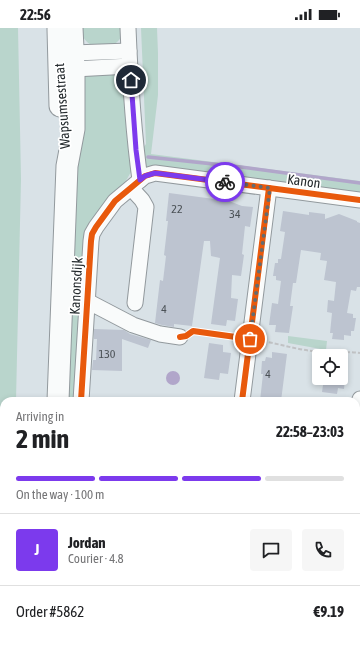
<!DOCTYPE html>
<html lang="en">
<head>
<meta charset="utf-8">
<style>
  :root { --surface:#fff; --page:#f6f6f6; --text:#202124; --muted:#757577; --line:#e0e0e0; --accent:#7c3aed }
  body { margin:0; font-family:"Asap Condensed",sans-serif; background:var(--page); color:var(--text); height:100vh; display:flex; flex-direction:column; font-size:15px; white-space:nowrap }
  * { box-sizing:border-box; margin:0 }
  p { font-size:13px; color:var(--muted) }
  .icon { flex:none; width:22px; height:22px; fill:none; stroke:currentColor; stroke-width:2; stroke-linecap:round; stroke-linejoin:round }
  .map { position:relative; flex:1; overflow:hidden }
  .sheet { position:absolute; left:0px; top:369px; width:360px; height:248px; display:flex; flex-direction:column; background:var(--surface); border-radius:12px 12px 0 0; box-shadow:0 2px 6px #0003 }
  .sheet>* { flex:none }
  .fabs { position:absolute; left:312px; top:321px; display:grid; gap:8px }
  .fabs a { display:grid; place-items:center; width:36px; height:36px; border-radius:4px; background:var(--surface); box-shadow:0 2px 6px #0003; font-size:20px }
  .pin { position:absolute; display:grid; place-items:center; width:34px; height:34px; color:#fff; margin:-17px; border:2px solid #fff; border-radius:50%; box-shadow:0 1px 4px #0007 }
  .courier { position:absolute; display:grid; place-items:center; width:40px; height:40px; margin:-20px; border:3px solid #7c3aed; border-radius:50%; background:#fff; color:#222; box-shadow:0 1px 5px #0007 }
  .head em { font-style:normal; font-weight:700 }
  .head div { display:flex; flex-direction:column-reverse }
  .head { display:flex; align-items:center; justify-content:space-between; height:68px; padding:0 16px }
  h1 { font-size:26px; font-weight:700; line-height:30px }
  .bar { display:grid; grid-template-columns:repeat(4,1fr); gap:6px 4px; align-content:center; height:48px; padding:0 16px }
  .bar i { height:5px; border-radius:3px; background:var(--line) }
  .bar .on { background:var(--accent) }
  .bar p { grid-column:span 4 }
  .line { display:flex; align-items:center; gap:10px; padding:0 16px; border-top:1px solid var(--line) }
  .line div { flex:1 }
  .round { display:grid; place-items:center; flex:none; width:42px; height:42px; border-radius:4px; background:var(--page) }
  .status { display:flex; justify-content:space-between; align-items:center; height:28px; padding:0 20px; background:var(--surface); direction:ltr }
  .status svg { height:11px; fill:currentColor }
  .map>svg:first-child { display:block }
  .green { fill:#b9d5cc }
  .water { fill:#b1a6ca }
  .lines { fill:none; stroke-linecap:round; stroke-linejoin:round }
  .stream { stroke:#b1a6ca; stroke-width:3.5 }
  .building { fill:#bdc4d0 }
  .street-casing { stroke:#92999d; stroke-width:17 }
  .secondary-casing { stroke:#92999d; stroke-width:23 }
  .path { stroke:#c0c2c4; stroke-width:2; stroke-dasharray:4 2; stroke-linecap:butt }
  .street { stroke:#f9fbfb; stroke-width:15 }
  .secondary { stroke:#f9fbfb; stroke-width:21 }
  .cycleway-casing { stroke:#fff; stroke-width:8 }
  .cycleway { stroke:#e8590c; stroke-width:6 }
  .done { stroke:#646b6f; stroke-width:4; stroke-dasharray:0 7.2 }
  .route { stroke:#7c3aed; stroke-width:5 }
  .labels { text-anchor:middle; stroke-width:3.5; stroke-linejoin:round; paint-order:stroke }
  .number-label { font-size:12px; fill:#4b5156 }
  .street-label { font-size:14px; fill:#252b2e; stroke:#fff }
</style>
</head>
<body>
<div class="status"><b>22:56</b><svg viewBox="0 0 49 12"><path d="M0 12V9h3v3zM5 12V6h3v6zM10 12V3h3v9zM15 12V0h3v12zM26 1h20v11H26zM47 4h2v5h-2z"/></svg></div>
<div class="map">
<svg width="360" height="617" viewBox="0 0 360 617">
  <rect width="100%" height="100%" fill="#d9e2e7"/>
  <g class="green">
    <path d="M0,0H18L21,151L20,195L16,373H4V613H85L88,617H0Z"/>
    <path d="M80,0H124C124,6 119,15 112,17C109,18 105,18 102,18C98,18 94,19 90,16C84,13 82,6 80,0Z"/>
    <path d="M141,0H157L158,25V67L151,126L360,153V165L149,140L143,137L140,124L146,116Z"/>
    <path d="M124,42L132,142L127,151L93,195L77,373H67L72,223L82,50L87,47Z"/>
    <path d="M288,308L327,313L326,322L288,315Z"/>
  </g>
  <circle class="water" cx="173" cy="350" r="7"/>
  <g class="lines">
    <path class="stream" d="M148,129L241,139L360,155"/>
  </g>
  <g class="building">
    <path d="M169,165L229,173L242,178L253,179L250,199L245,198L242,226L244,227L241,248L232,247L231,270L238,271L235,293L227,292L226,298L211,296L220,230L211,228L210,213H204L192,298L174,296V299L162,297L155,295L160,252L163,253L166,228L164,227L168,193H166Z"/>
    <path d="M283,183L309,187V184L325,186V191L339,186L357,193V194L360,195V259H357L356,263L351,262L347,285L353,286V290H356L354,303H351V308L344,307V312L332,311L333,305H330L332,285L327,284L328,272L334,273L336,254L324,252L327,233L320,232L321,225L301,222L296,255H293L290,278H293L289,305L275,304L276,297H269L272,275L278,276L281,253L276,252V248H273L275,235H278V231H281L285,204L280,203Z"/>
    <path d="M94,301L124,302L130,306L151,312L148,320L122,311V343L92,342L93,332H96L97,311H94Z"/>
    <path d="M209,315L223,317V324L231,325L228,346L220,345L219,352L204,350Z"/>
    <path d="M272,324L287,326L281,373H260L263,346H261L262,333H265L266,329L272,330Z"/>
    <path d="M324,350H345L344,361L338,360L337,366L322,364Z"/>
  </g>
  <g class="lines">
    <defs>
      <g id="street">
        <path d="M128,0C130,51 133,101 140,152"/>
        <path d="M65,30L73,25L129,23"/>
        <path d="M66,37L74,41L130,38"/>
        <path d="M131,160L142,172L146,179L135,275"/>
        <path d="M87,273L133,297L160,306L180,309"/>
        <path d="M81,373L91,213L92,206L96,199L115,173L145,148L155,145L360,172"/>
        <path d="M242,373L269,160"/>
        <path d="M356,387L358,383L360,371"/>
        <path d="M159,613L162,617"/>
        <path d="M338,613L342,617"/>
      </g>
      <g id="secondary">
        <path d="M58,1L60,78"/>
        <path d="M58,373L67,138L74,101V41L72,0"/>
        <path d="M137,613L140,617"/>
      </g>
    </defs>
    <use href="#street" class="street-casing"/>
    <use href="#secondary" class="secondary-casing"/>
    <path class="path" d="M263,313C279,316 295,321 312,323C328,325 344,323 360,325"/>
    <use href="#street" class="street"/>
    <use href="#secondary" class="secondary"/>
    <defs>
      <g id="cycleway">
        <path d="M180,309L186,308L193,303L250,311"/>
        <path d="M81,373L91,213L92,206L96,199L115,173L145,148L155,145L360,172"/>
        <path d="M242,373L269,160"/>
      </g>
    </defs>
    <use href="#cycleway" class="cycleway-casing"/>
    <use href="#cycleway" class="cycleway"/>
  </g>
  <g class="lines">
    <path class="done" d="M225,154L270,160L250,311"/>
    <path class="route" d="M131,52L136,122L140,152L145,148L155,145L225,154"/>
  </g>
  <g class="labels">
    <g class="number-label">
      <text x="177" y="185">22</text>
      <text x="235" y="190">34</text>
      <text x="164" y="285">4</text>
      <text x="107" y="330">130</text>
      <text x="268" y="350">4</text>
    </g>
    <g class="street-label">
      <text transform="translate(62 78) rotate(-94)" y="5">Wapsumsestraat</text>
      <text transform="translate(304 153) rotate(8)" y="5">Kanon</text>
      <text transform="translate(76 258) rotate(-87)" y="5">Kanonsdijk</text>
    </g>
  </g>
</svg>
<div class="fabs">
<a><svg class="icon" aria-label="locate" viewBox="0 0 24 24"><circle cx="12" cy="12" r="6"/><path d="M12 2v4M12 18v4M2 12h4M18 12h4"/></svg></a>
</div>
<div class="pin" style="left:250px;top:311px;background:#ea580c"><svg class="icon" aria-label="bag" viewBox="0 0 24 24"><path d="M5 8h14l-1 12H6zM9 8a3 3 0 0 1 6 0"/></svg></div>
<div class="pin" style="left:131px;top:52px;background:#1f2937"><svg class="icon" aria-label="home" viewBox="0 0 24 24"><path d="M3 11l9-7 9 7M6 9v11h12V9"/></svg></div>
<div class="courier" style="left:225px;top:154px"><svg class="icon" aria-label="bike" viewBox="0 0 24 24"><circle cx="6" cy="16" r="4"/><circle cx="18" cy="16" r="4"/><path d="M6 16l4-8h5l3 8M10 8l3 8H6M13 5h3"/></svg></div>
<section class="sheet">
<div class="head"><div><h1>2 min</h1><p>Arriving in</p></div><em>22:58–23:03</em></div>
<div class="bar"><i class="on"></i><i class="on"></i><i class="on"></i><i></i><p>On the way · 100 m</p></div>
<div class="line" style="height:72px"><b class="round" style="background:var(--accent);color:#fff">J</b><div><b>Jordan</b><p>Courier · 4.8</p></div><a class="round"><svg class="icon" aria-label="chat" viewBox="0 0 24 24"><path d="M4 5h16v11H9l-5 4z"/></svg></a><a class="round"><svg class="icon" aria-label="phone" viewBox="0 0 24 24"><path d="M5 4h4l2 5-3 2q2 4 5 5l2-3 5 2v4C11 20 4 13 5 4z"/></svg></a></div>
<div class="line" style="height:52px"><div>Order #5862</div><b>€9.19</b></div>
</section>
</div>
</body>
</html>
